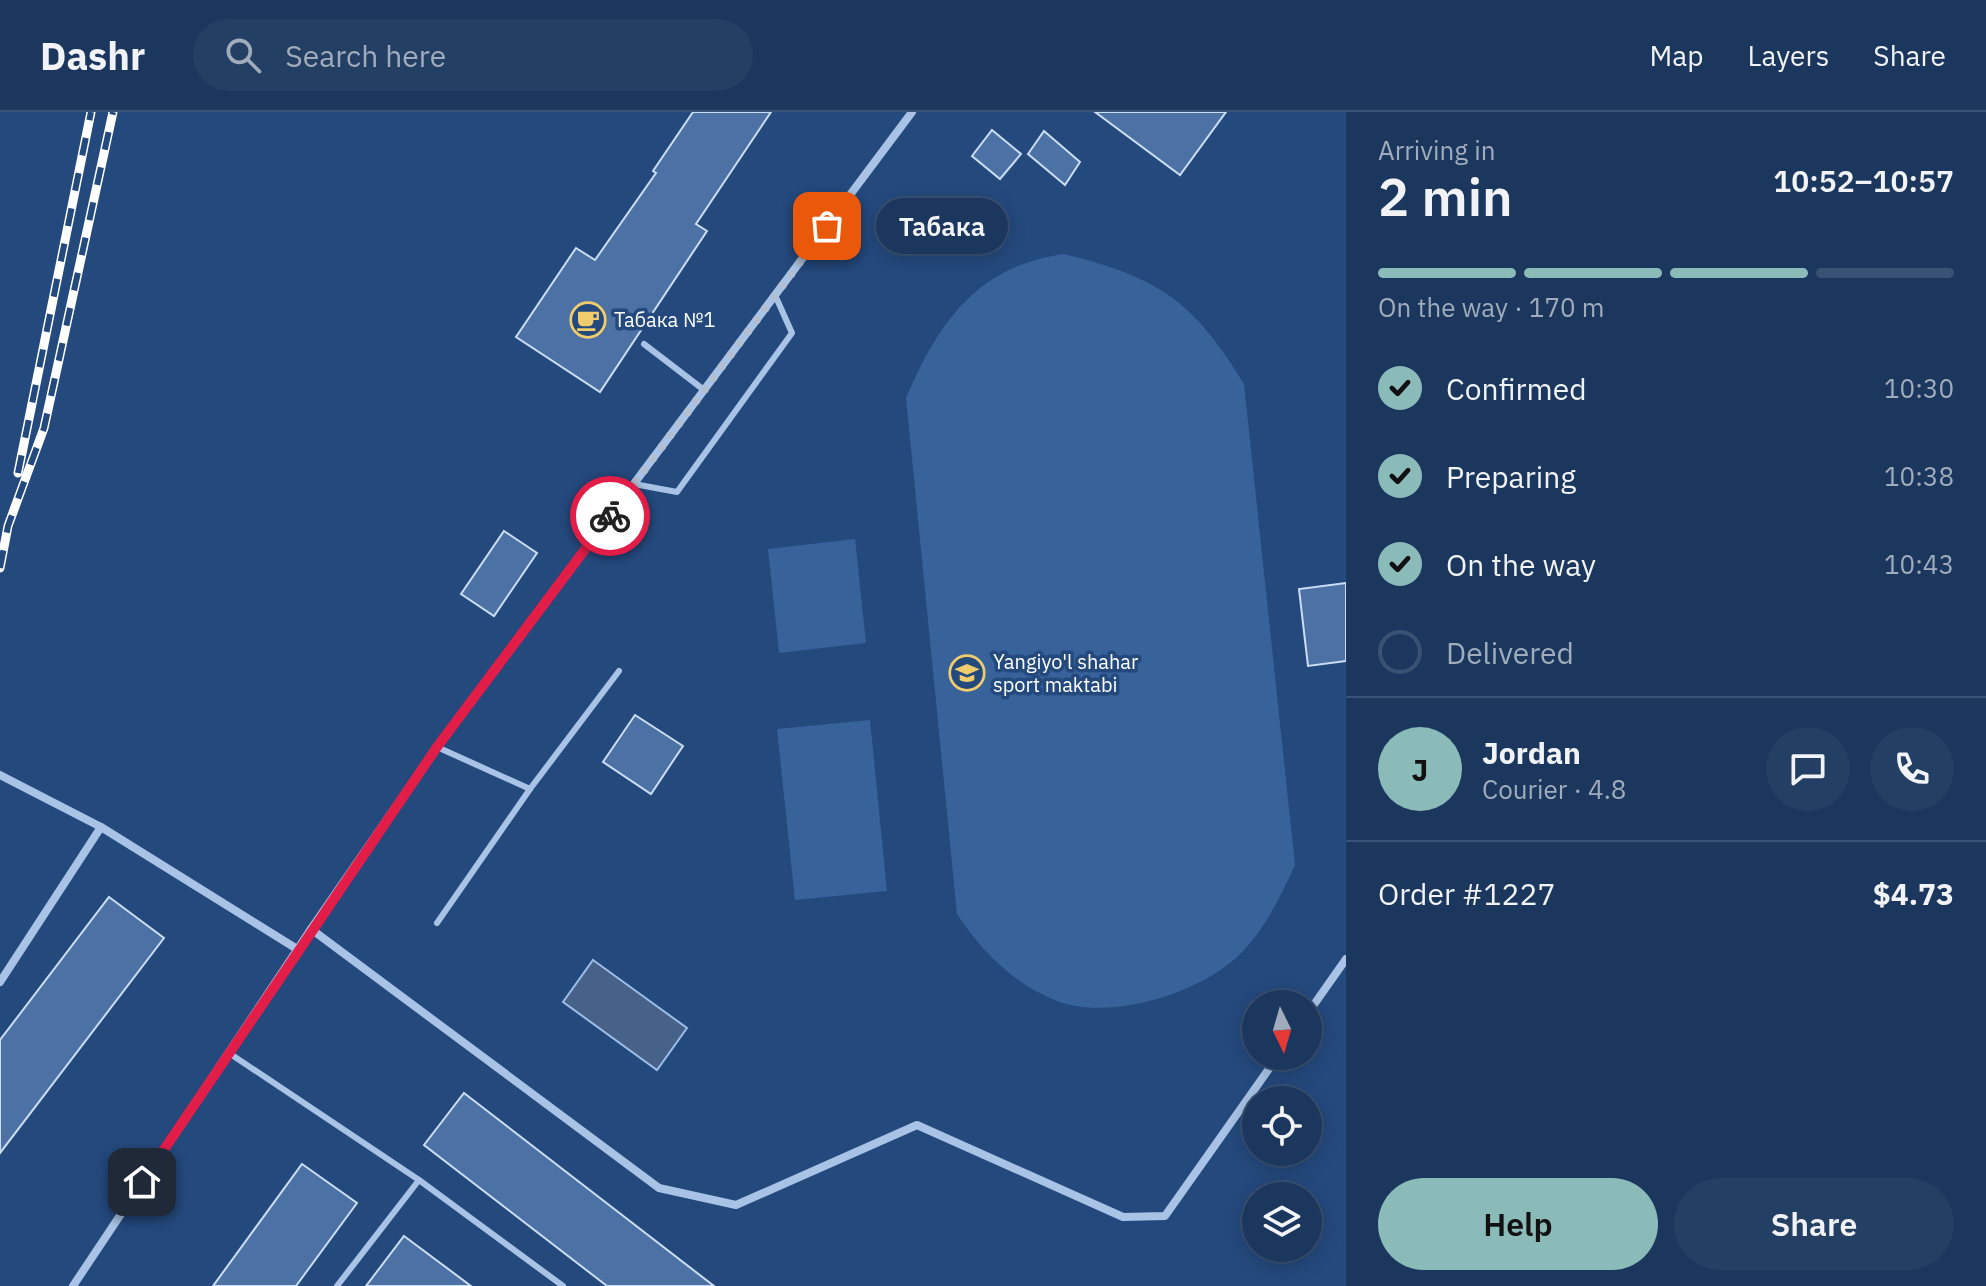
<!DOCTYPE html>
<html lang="en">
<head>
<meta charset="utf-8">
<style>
  :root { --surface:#1b375e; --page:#243f64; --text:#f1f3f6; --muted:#a0acbc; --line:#395173; --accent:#8bbbb9 }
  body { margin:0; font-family:"IBM Plex Sans",sans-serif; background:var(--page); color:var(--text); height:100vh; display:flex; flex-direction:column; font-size:30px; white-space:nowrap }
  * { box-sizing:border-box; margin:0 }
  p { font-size:26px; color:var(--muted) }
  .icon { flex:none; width:44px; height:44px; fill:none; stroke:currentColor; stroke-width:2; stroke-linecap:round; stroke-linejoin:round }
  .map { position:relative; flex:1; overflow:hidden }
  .drawer { display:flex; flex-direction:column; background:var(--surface); width:640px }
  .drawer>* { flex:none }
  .needle { width:52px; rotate:175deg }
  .buttons { position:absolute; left:1242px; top:878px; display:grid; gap:16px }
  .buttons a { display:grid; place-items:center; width:80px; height:80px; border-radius:50%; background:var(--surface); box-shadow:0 4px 20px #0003,0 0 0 2px var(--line); font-size:40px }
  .pin { position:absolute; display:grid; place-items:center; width:68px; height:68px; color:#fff; margin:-34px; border-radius:16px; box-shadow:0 4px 12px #0006 }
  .courier { position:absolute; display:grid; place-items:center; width:80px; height:80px; margin:-40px; border:6px solid #e11d48; border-radius:50%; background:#fff; color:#222; box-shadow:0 2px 10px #0007 }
  .bubble { position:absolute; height:56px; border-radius:28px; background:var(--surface); box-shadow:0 4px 20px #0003,0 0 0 2px var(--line); font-size:26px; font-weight:600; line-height:56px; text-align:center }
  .headline em { font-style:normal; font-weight:600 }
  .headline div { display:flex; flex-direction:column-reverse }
  .headline { display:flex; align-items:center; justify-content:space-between; height:136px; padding:0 32px }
  h1 { font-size:52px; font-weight:600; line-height:60px }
  .bar { display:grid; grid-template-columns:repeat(4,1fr); gap:12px 8px; align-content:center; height:96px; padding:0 32px }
  .bar i { height:10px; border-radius:6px; background:var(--line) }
  .bar .active { background:var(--accent) }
  .bar p { grid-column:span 4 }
  .line { display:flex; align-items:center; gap:20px; padding:0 32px; border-top:2px solid var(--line) }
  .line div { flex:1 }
  .round { display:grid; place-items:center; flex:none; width:84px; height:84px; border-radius:42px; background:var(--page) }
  ol { padding:0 32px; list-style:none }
  li { display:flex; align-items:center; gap:24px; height:88px }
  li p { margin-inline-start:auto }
  li .icon { padding:8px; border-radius:50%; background:var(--accent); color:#111; stroke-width:4 }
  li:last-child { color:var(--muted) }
  li i { width:44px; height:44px; border:4px solid var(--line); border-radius:50% }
  .button { display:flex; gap:16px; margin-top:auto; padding:16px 32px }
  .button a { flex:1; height:92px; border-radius:48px; background:var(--accent); color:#111; font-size:32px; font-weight:600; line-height:92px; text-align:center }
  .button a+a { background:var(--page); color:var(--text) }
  header { display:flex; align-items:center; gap:48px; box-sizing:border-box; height:112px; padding:0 40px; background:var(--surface); border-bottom:2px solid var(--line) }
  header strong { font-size:38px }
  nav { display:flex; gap:44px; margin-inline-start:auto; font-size:28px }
  .search { width:560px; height:72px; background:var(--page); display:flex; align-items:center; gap:20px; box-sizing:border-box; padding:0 28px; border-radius:44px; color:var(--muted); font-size:30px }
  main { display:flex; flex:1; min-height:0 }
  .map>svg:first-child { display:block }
  .green { fill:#37629a }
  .water { fill:#476288; stroke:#9cbde6; stroke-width:2 }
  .building { fill:#4c72a5; stroke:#cbddf4; stroke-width:2 }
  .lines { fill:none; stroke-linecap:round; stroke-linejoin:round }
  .service { stroke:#a8c3e5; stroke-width:6 }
  .minor { stroke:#a8c3e5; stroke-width:8 }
  .rail-casing { stroke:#fff; stroke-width:9 }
  .rail { stroke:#24497d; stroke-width:6; stroke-dasharray:18; stroke-linecap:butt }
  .done { stroke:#b2bfd2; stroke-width:8; stroke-dasharray:0 14.4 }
  .route { stroke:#e11d48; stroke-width:10 }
  .labels { text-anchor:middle; stroke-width:7; stroke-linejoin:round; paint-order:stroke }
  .poi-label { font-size:20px; fill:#fff; stroke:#24497d; text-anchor:start }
</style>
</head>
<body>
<header>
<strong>Dashr</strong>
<div class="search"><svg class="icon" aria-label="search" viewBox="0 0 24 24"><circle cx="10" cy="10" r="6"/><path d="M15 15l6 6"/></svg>Search here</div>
<nav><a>Map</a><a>Layers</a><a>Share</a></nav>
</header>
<main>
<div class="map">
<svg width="1346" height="1174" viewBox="0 0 1346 1174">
  <rect width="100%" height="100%" fill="#24497d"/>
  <g class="green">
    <path d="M1064,142C1158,165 1194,189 1244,272L1295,753C1279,787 1264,820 1236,846C1196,882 1110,909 1057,889C1015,873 981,839 957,802L906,286C938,211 977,154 1064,142Z"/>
    <path d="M855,427L866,531L779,541L768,437Z"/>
    <path d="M870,608L887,779L795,788L777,617Z"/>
  </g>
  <path class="water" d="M593,848L687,916L657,958L563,890Z"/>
  <g class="building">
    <path d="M693,0H771L696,112L707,119L600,280L516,225L576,136L595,148L656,61L653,59Z"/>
    <path d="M1095,0H1226L1180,63Z"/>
    <path d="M992,18L1021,42L1000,67L972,44Z"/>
    <path d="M1044,19L1080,50L1065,73L1028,42Z"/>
    <path d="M504,419L537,441L494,504L461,482Z"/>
    <path d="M1346,471V549L1308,554L1299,477Z"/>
    <path d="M635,603L683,634L651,682L603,650Z"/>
    <path d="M109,785L164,826L0,1041V928Z"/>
    <path d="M464,981L714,1174H607L424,1033Z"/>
    <path d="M302,1052L357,1091L296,1174H213Z"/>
    <path d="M404,1124L471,1174H366Z"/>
  </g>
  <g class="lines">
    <g class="service">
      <path d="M644,232L704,278"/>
      <path d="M634,372L677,380L792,221L775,183"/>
      <path d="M437,635L530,677L619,559"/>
      <path d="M437,811L530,677"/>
      <path d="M229,941L419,1068L563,1174"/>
      <path d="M337,1174L419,1068"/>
    </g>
    <g class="minor">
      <path d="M0,663L101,715L297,837"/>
      <path d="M311,817L659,1076L736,1093L917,1013L1123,1105L1165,1104L1278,944"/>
      <path d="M0,870L101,715"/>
      <path d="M1308,901L1346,847"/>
      <path d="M73,1174L311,817L437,635L912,0"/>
    </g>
    <defs>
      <g id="rail">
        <path d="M18,361L91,0"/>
        <path d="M0,456L8,414L44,316L113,0"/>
      </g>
    </defs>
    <use href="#rail" class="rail-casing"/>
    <use href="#rail" class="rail"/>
  </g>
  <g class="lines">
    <path class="done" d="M610,404L827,114"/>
    <path class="route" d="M142,1070L437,635L610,404"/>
  </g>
  <defs>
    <symbol id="cafe-ring" viewBox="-11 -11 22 22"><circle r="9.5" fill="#24497d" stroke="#f0cc6c" stroke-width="1.5"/><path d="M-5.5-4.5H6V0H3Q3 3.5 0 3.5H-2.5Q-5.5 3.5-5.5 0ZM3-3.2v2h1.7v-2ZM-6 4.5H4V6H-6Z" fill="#f0cc6c"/></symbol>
    <symbol id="school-ring" viewBox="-11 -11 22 22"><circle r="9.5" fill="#24497d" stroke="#f0cc6c" stroke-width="1.5"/><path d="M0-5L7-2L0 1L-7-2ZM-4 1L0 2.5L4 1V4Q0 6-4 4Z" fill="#f0cc6c"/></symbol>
  </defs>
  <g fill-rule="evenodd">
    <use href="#cafe-ring" x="568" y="188" width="40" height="40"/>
    <use href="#school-ring" x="947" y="541" width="40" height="40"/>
  </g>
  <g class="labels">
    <g class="poi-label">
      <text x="614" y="215">Табака №1</text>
      <text x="993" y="557">Yangiyo'l shahar<tspan x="993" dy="23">sport maktabi</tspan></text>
    </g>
  </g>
</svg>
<div class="buttons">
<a><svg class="needle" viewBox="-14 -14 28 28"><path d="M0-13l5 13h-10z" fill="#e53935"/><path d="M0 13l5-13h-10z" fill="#a0acbc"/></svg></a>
<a><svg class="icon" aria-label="locate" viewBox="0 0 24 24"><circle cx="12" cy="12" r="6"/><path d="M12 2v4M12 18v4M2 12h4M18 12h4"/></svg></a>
<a><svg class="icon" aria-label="layers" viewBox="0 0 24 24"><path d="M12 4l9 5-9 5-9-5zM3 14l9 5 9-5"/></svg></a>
</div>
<div class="pin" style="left:827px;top:114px;background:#ea580c"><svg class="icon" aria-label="bag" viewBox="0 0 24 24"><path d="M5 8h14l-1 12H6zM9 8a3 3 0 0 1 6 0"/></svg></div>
<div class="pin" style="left:142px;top:1070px;background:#1f2937"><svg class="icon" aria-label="home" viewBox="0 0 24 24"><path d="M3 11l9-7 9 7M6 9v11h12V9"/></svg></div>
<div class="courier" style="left:610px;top:404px"><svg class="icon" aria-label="bike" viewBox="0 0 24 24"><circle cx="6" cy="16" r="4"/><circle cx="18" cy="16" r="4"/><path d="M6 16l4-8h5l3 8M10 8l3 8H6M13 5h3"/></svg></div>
<div class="bubble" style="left:876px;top:86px;width:132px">Табака</div>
</div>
<section class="drawer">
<div class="headline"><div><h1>2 min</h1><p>Arriving in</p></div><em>10:52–10:57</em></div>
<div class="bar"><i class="active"></i><i class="active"></i><i class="active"></i><i></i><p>On the way · 170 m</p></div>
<ol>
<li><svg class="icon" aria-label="check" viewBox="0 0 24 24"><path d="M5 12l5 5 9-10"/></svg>Confirmed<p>10:30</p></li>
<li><svg class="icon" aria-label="check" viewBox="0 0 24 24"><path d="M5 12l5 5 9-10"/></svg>Preparing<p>10:38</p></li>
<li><svg class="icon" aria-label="check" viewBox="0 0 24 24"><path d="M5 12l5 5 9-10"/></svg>On the way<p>10:43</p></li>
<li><i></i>Delivered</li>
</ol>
<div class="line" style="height:144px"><b class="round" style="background:var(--accent);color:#111">J</b><div><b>Jordan</b><p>Courier · 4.8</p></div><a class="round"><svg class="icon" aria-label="chat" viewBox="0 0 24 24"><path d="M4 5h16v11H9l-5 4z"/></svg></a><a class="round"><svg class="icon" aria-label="phone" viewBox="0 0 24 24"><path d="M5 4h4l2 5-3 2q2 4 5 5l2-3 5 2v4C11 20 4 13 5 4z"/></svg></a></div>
<div class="line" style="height:104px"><div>Order #1227</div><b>$4.73</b></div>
<div class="button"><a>Help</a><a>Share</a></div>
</section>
</main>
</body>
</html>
